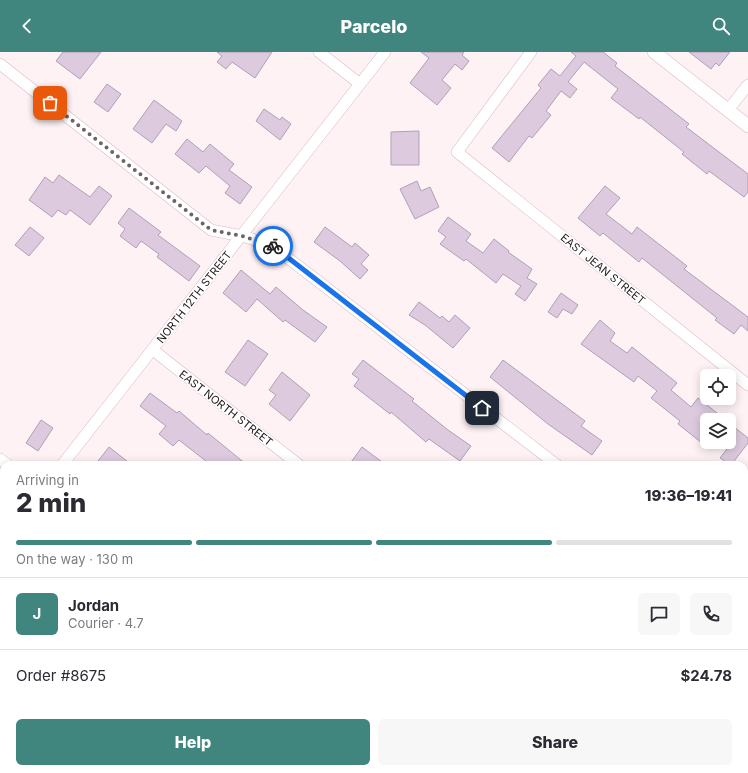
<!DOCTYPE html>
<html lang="en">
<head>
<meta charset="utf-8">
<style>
  :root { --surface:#fff; --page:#f7f7f7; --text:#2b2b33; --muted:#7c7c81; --line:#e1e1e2; --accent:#40867e }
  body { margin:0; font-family:Inter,sans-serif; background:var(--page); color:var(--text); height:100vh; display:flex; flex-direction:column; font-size:15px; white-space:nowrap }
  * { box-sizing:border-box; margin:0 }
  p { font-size:13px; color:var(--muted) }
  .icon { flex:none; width:22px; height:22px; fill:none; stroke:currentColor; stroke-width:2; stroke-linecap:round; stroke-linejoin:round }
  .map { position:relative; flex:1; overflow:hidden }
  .details { position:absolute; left:0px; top:409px; width:748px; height:312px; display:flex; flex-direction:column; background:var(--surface); border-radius:12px 12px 0 0; box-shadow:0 2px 10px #0003 }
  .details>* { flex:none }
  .controls { position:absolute; left:700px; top:317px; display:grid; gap:8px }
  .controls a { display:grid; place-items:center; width:36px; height:36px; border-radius:6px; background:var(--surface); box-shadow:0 2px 10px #0003; font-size:20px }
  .pin { position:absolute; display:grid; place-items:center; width:34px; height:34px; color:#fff; margin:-17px; border-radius:8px; box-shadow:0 2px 6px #0006 }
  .courier { position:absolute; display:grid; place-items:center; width:40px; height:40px; margin:-20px; border:3px solid #1a73e8; border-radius:50%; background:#fff; color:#222; box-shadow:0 1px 5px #0007 }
  .overview em { font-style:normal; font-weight:800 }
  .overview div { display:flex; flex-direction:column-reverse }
  .overview { display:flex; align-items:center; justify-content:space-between; height:68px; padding:0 16px }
  h1 { font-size:26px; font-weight:800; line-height:30px }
  .bar { display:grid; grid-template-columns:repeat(4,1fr); gap:6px 4px; align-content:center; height:48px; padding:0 16px }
  .bar i { height:5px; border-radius:3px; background:var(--line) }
  .bar .current { background:var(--accent) }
  .bar p { grid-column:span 4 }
  .line { display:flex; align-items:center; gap:10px; padding:0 16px; border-top:1px solid var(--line) }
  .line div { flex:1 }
  .round { display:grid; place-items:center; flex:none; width:42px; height:42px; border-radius:6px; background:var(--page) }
  .action { display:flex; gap:8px; margin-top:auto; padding:8px 16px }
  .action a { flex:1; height:46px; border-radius:6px; background:var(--accent); color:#fff; font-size:16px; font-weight:800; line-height:46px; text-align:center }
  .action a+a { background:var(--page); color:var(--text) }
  header { display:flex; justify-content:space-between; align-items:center; height:52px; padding:0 16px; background:var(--accent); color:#fff; font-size:18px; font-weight:800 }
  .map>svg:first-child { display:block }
  .building { fill:#ddcadf; stroke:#b19fb3 }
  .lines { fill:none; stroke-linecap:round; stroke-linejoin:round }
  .minor-casing { stroke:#d8bbc4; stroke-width:12 }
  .tertiary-casing { stroke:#d8bbc4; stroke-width:14 }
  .minor { stroke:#fff; stroke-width:11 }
  .tertiary { stroke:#fff; stroke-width:13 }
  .done { stroke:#6e6467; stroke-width:4; stroke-dasharray:0 7.2 }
  .route { stroke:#1a73e8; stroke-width:5 }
  .labels { text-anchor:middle; stroke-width:3; stroke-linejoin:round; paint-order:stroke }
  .street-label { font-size:11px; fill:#21171a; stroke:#fff }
</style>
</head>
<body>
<header><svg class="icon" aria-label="back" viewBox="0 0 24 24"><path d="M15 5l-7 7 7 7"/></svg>Parcelo<svg class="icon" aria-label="search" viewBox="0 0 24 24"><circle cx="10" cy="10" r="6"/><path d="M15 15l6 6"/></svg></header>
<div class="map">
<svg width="748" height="721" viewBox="0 0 748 721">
  <rect width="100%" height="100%" fill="#fef2f5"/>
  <g class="building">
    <path d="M63,0H101L80,27L56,9Z"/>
    <path d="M217,0H272L255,26L232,10L226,17L217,10L222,4Z"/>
    <path d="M421,0H464L462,3L469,9L462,18L455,12L442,28L451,36L437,53L410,31L429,6Z"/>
    <path d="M571,0H603L617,11L615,14L689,72L686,75L748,122V140L744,145L709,119L707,122L682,102L684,100L640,65L639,67L611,46L618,37L584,10L568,30L577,37L570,46L561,39L546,59L551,63L532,86L529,84L509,110L492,96L541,36L538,33L551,17L560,24L576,4Z"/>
    <path d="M689,0H730L719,14L716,11L711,17Z"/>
    <path d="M107,32L121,42L108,60L94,50Z"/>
    <path d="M154,48L182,69L176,79L166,72L152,91L133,77Z"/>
    <path d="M264,57L280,68L282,65L291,72L280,88L256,69Z"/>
    <path d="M419,79V113H391V80Z"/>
    <path d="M187,87L203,100L210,92L234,112L229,118L252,135L240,152L225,141L230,134L206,114L199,121L175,102Z"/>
    <path d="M59,123L90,145L99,134L112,144L90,173L70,158L66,163L58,158L52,165L29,148L45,125L53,131Z"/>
    <path d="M417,129L421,139L430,135L439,155L415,167L400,137Z"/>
    <path d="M605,134L620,146L606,162L632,182L637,175L687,214L684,217L748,265V279L741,273L734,282L715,268L717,266L642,206L639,210L603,181L600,184L578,166Z"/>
    <path d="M129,156L161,180L158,183L200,214L189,229L157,205L159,202L141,189L136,196L120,184L125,177L118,171Z"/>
    <path d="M448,165L471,182L466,189L483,201L494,187L509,199L508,200L532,217L527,226L537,232L525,249L515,242L521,234L503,222L496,231L466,207L464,209L440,192L446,185L438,179Z"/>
    <path d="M30,175L44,186L29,204L15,193Z"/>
    <path d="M325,175L352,195L355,191L369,203L361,212L368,218L360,227L340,209L314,190Z"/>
    <path d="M241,218L270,242L276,235L303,258L327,275L315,290L285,268L283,270L257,247L246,260L223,241Z"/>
    <path d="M561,241L578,253L572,262L563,257L557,266L548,260Z"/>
    <path d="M419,250L440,266L442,264L449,270L455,263L470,276L453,296L425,273L409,263Z"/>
    <path d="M600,268L615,281L610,289L627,301L632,295L677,331L671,338L691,355L698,346L726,368H707V386L702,391L678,372L680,369L651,346L657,339L638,324L634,330L581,292Z"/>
    <path d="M248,288L268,302L245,334L225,320Z"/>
    <path d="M363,308L414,347L412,349L448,378L471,394L460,409L429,387L426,390L391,360L390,362L354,334L359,327L352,322Z"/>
    <path d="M503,308L585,369L581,374L602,389L592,403L548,372L490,325Z"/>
    <path d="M282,320L310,343L290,369L269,352L276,343L269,338Z"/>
    <path d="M150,341L177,361L179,359L207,383L208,381L247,413H211L179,388L173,394L159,382L166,374L140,354Z"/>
    <path d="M41,368L53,376L38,399L26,391Z"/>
    <path d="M729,371L748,386V391L731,413L720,406L727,397L718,390H729Z"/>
    <path d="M109,395L132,413H95Z"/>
    <path d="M362,395L386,413H349Z"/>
  </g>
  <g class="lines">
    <defs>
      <g id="minor">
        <path d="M319,0L360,32"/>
        <path d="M531,0L457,100L748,333"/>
        <path d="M0,12L211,178L242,184L271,193L557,413"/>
        <path d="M728,58L748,33"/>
        <path d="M153,298L299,413"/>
        <path d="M0,407L8,413"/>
        <path d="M62,413L385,0"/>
        <path d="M0,494L4,489"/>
        <path d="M744,532L748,527"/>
        <path d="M397,717L403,721"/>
        <path d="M725,717L730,721"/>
        <path d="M87,721L91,717"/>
        <path d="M335,721L339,717"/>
      </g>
      <path id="tertiary" d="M654,0L748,74"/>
    </defs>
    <use href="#minor" class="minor-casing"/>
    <use href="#tertiary" class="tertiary-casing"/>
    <use href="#minor" class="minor"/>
    <use href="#tertiary" class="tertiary"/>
  </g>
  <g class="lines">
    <path class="done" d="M50,51L211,178L242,184L273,194"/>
    <path class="route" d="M273,194L482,356"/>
  </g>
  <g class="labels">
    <g class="street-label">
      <text transform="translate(603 217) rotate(39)" y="4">EAST JEAN STREET</text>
      <text transform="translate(194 245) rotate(-52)" y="4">NORTH 12TH STREET</text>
      <text transform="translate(226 356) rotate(38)" y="4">EAST NORTH STREET</text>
    </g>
  </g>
</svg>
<div class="controls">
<a><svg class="icon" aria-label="locate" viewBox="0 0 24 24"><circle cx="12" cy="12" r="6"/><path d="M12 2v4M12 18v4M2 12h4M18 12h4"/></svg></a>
<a><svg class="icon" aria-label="layers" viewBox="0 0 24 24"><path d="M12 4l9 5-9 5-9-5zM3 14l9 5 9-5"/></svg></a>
</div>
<div class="pin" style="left:50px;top:51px;background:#ea580c"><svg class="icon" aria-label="bag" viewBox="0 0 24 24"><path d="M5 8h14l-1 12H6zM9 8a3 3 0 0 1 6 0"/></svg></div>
<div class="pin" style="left:482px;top:356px;background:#1f2937"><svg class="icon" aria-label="home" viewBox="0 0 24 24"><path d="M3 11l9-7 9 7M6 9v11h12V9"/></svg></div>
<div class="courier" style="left:273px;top:194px"><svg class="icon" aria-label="bike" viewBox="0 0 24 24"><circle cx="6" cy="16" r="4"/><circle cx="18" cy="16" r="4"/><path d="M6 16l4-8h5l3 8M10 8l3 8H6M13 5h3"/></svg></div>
<section class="details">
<div class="overview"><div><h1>2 min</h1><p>Arriving in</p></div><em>19:36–19:41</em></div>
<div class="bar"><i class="current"></i><i class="current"></i><i class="current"></i><i></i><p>On the way · 130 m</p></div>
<div class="line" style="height:72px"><b class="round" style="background:var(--accent);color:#fff">J</b><div><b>Jordan</b><p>Courier · 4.7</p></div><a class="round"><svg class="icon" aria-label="chat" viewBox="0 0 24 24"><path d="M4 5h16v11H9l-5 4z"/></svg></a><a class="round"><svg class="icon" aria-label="phone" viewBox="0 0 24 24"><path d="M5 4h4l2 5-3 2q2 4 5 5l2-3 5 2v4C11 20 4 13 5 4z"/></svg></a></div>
<div class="line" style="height:52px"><div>Order #8675</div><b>$24.78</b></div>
<div class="action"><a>Help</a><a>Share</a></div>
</section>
</div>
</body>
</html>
